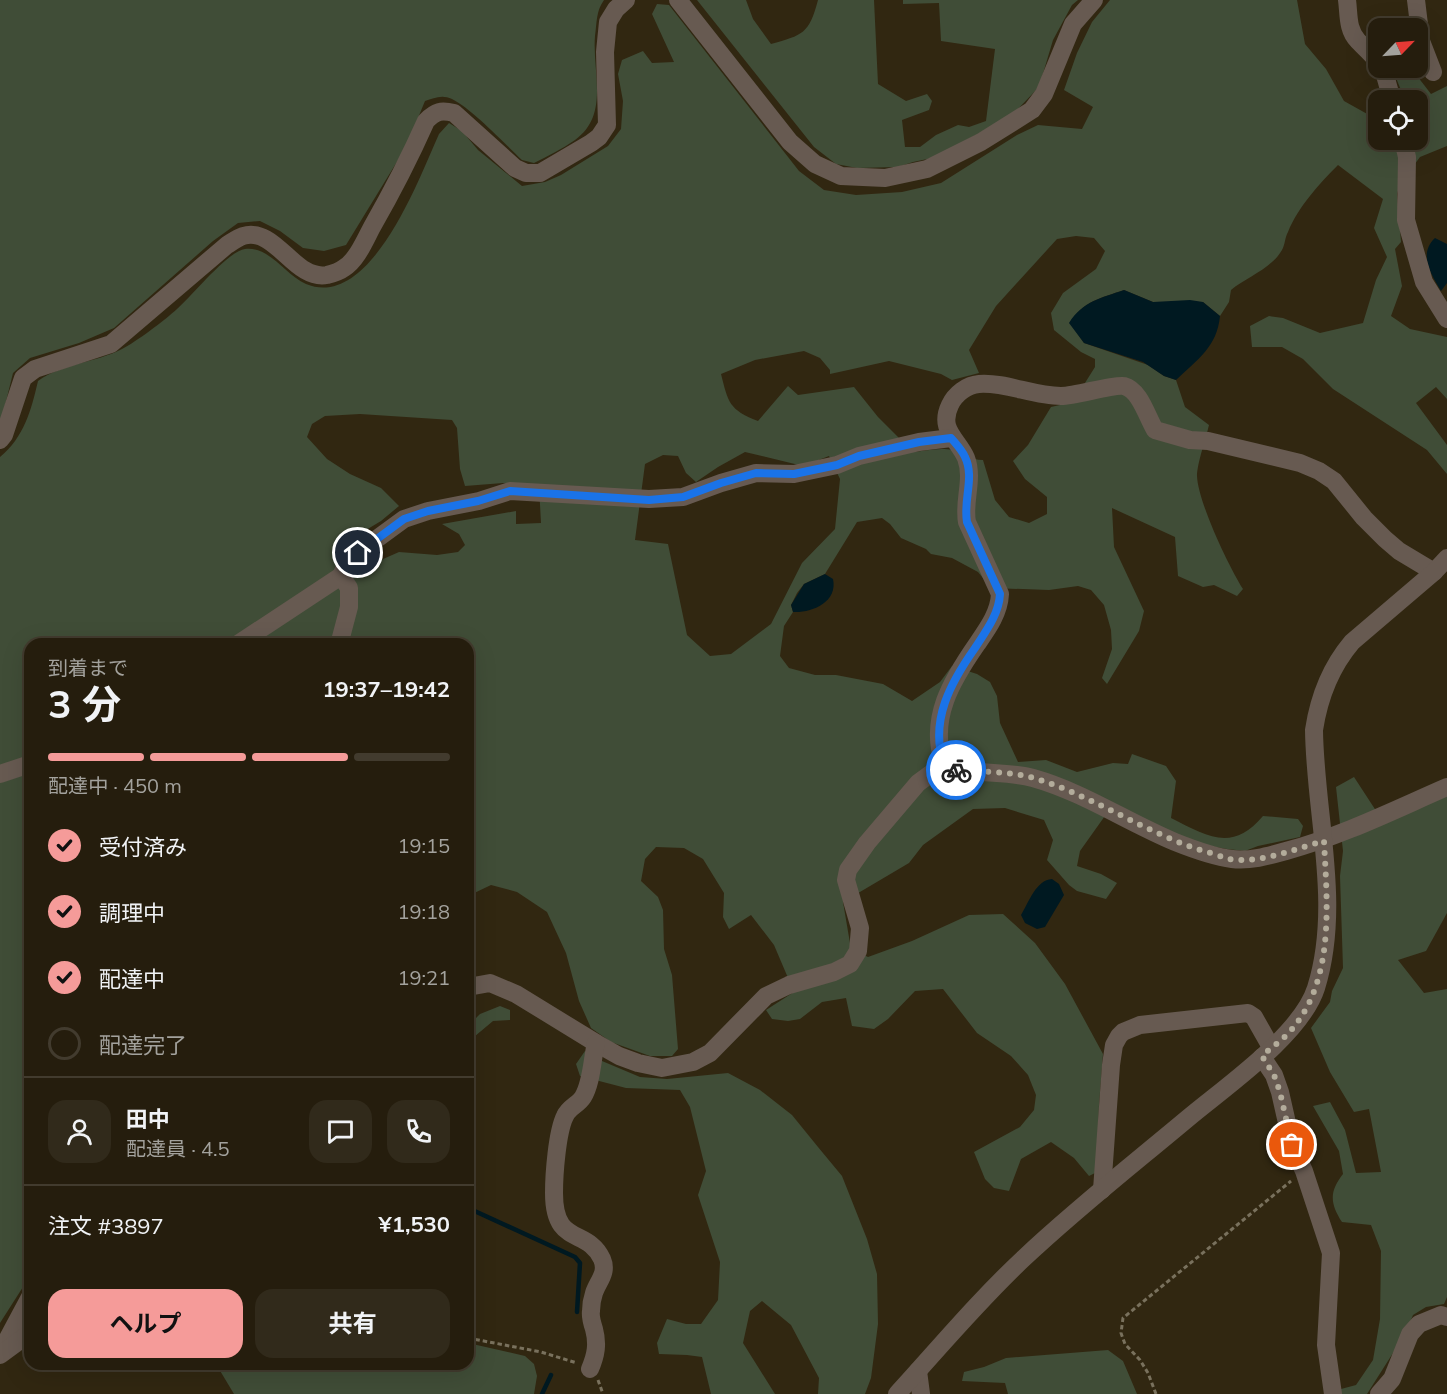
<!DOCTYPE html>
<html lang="ja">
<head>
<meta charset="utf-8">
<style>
  :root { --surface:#251d0d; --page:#312a1b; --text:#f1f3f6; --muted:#a3a29d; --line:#423b2e; --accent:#f59b99 }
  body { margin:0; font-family:Mulish,"Noto Sans JP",sans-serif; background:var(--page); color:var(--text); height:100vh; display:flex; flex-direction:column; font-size:22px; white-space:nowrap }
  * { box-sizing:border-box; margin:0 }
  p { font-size:20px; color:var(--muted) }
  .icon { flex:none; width:33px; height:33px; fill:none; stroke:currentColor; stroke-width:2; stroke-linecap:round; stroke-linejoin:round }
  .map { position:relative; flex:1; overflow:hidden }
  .side { position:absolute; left:24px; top:638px; width:450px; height:732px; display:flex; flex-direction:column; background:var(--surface); border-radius:18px; box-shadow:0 6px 24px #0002,0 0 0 2px var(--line) }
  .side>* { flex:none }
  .needle { width:39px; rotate:65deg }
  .fabs { position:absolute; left:1368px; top:18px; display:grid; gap:12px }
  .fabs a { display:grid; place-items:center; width:60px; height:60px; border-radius:12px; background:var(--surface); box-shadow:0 6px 24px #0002,0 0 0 2px var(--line); font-size:30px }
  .pin { position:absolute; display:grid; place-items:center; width:51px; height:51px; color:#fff; margin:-26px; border:3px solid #fff; border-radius:50%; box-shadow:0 2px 6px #0007 }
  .courier { position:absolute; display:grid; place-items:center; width:60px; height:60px; margin:-30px; border:4px solid #1a73e8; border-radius:50%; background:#fff; color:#222; box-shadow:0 2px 8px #0007 }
  .summary em { font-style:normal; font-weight:700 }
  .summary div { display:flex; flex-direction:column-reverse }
  .summary { display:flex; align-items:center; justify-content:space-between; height:102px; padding:0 24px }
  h1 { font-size:39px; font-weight:700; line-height:45px }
  .bar { display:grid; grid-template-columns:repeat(4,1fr); gap:9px 6px; align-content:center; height:72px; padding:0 24px }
  .bar i { height:8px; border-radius:4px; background:var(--line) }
  .bar .active { background:var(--accent) }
  .bar p { grid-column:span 4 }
  .line { display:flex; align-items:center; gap:15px; padding:0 24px; border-top:2px solid var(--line) }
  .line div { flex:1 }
  .round { display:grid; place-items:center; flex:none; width:63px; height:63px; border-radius:18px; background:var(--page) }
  ol { padding:0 24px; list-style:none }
  li { display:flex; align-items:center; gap:18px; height:66px }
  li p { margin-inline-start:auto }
  li .icon { padding:6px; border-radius:50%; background:var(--accent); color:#111; stroke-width:4 }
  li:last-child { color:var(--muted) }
  li i { width:33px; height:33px; border:3px solid var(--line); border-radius:50% }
  .action { display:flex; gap:12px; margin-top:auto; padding:12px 24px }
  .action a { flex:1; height:69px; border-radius:18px; background:var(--accent); color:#111; font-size:24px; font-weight:700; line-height:69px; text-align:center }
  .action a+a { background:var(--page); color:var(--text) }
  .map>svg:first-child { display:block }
  .green { fill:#404d37; fill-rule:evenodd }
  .water { fill:#001921 }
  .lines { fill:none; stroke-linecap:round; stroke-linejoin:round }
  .stream { stroke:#001921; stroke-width:4.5 }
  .path { stroke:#79715d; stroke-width:3; stroke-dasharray:4.5 3; stroke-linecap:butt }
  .minor { stroke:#675a51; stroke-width:18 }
  .done { stroke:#b3ac9b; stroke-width:6; stroke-dasharray:0 10.8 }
  .route { stroke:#1a73e8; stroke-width:8 }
</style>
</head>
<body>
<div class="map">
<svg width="1447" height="1394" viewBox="0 0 1447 1394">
  <rect width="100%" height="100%" fill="#312711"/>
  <g class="green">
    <path d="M0,0H604C596,11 597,22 595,36C592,72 610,115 575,140C562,149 548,156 534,163L522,160C505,144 472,109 452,99C442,94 434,98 425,101L406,147L346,245L324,251L303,248L280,231L260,221L238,223L213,241L114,328L79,343L30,358L13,373L0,426Z"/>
    <path d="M697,0H746L753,19L771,44C803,35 809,34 818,0H874L878,84L906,101L927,94L932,101L929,110L902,120L905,147H920L936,135L958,125L969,127L986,121L995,49L941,41L939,3L903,4V0H1078L1072,5L1053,40L1039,87L1015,112L982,132L932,158L913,162L898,167L857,168L836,164L814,147Z"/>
    <path d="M1110,0H1297L1305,44L1326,69L1344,101L1378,120V140H1418V100H1405L1392,68H1411L1431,94L1447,86V146L1420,157L1400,184L1397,194L1401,242L1395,249L1402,286L1391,316L1410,329L1447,337V399L1436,387L1416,403L1447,445V474L1427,450L1333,389L1303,359L1282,347H1252L1250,326L1269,316L1283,318L1320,333L1363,323L1376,280L1387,257L1374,228L1383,199L1338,165C1320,183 1298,207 1288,232C1285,237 1285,245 1282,250C1271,269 1247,277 1231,290L1229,302L1220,316L1203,302H1153L1124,290C1101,298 1083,301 1070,323L1084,343L1148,365L1164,376L1176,380L1185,407L1209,425C1206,438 1197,464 1197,476C1198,502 1229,567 1243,589L1237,596L1214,585L1203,587L1178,576L1175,537L1112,508L1114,547L1144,611L1139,631L1107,684L1102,678L1112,649L1111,630L1104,605L1091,590L1078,586L1049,590L991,588L978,572L952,558L931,554L926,549L901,538L890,524L882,518L857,522L825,574L804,584L797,593L791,605L793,612L784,626L780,656L789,668L815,675H836L883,684L912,701L940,682L952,666L977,674L990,682L997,696L1000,723L1018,762L1046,760L1077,772L1113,763L1128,764L1132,754L1166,766L1176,781L1171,818C1207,836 1232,853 1263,816L1298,819L1303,826L1300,837L1258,846L1245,851L1227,849L1187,842L1112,806L1080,851L1077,866L1101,874L1117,883L1106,899L1077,891L1069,885L1047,860L1053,840L1044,820L1005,808L973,809L923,845L909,863L843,902L851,949L868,957L912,941L969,915L1003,914L1035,943L1065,984L1103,1054L1099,1105L1097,1172L1089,1176L1074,1158L1051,1142L1021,1159L1009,1191L994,1188L985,1179L974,1152L1020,1127L1034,1110L1036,1095L1028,1075L1011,1056L977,1033L943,989L915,991L888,1019L874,1029L852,1026L846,998L822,1002L800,1019L788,1021L772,1019L766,1010L794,992L774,945L751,915L729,929L723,917L724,893L703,859L684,848L656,847L645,859L641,881L658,897L663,910L664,949L672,975L678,1049L672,1056H650L611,1042L591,1028L579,1001L566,953L547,912L517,892L491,885L468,896V644H30V1276L0,1323V457C24,437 31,411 38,381C63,363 95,363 122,349C136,342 165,320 177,309C192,296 228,251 245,249C270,246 285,275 306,284C371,311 420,176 439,134L449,123L462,131L478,150L522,186L545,182L561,175L608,146L621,129L623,101L618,74L622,60L643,51L652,63L674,62L652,14L657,4L669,5L799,171L824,190L856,195L902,192L941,183L1017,135L1038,125L1082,129L1093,107L1064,90L1077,53L1092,22ZM1076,236L1094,238L1105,251L1096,269L1063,293L1051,313L1054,330L1081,352L1095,359V367L1073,402L1051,407L1028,445L1013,461L1025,479L1047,497V514L1029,523L1009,517L995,500L983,460C969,460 964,453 952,450C940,447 925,451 913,452L878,417L854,387L798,395L788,386L758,421C729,410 728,402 721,374L755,360L804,351L820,358L830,370V374L889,361L941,374L952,380L979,373L969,350L996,306L1057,239ZM360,414L452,420L457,428L460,469L465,486L503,483L539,486L541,523L516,524V511L442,524L459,534L465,545L458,552L437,555L399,552L365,567L346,552L356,536L381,521L399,506L381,488L350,474L327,459L307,437L312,424L325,416ZM745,452L803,466L829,456L840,479L835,529L802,563L771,624L731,654L710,656L687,635L668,544L635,540L645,464L663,455L678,456L686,473L696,482L718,467Z"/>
    <path d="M1354,777L1384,823L1447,796V913L1426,951L1398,960L1424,993L1447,989V1297L1444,1304L1426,1307L1413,1315L1405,1334L1367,1394H1340L1341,1389L1356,1385L1373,1360L1380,1319L1381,1251L1371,1225L1342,1222C1330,1203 1329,1192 1343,1174L1339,1151L1313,1106L1330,1102L1345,1130L1356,1173L1381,1172L1369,1109L1354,1112L1330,1072L1311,1028L1330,1002L1332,991L1343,968L1340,876L1343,851L1336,787Z"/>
    <path d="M500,1006L510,1010V1020L493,1021L468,1042V1026L480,1014Z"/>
    <path d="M585,1051L602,1061L640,1077L667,1079L728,1073L760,1090L792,1115L818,1147L842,1176L867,1239L877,1274L878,1324L871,1378L865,1394H818L819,1378L791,1325L762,1301L750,1311L743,1343L775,1394H711L702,1357L687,1355L659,1354L657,1343L667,1319L686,1324H701L718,1300L720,1262L698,1195L706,1171L690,1107L680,1090L626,1088L580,1076L576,1064Z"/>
    <path d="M468,1343L525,1356L534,1364L537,1376L534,1394H234L216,1364H468Z"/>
    <path d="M1108,1350L1123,1361L1137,1394H1008L1005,1383L962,1381L964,1372L984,1367L1006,1358Z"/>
  </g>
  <g class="water">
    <path d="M1435,238L1447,244V283L1441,291C1431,274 1418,254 1435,238Z"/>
    <path d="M1124,290L1153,302L1190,300L1203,302L1220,316C1217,347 1198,359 1176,380L1164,376L1143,362L1084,343L1069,323C1083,301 1101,298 1124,290Z"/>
    <path d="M825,574L833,579C838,602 812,613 793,612L791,605L804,584Z"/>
    <path d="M1052,879L1059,884L1064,895L1045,927L1037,929L1025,923L1021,915C1029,902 1036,880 1052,879Z"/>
  </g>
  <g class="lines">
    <g class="stream">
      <path d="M468,1208L575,1257L580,1263L577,1312"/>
      <path d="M542,1394L551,1375"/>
    </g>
    <g class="path">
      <path d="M468,1338L541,1352L577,1363"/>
      <path d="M598,1380L603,1394"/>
      <path d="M1156,1394L1148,1373L1140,1360L1125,1344L1121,1333L1123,1318L1291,1181"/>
    </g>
    <g class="minor">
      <path d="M678,0L790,142L815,164L841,176L885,178L927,169L981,142L1032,110L1044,94L1073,24L1094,0"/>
      <path d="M1347,0C1349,14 1347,30 1358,41C1365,48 1372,54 1378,62"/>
      <path d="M1416,0L1421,41L1433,72"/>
      <path d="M1383,68L1392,100"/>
      <path d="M1403,140L1407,157L1406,220L1424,282L1447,319"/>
      <path d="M0,440L4,435L23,378L35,369L111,344L227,245C232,242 237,238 243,236C276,226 294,281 327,275C331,274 340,271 344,268C357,260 365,240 372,227C392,192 410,157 426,121C436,111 441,110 454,113L515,168L526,173H540L591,143L599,137L607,125L605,52L608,22L616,9L626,0"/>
      <path d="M1434,572L1399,551L1385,539L1364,518L1334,481L1319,471L1300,463L1208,441L1190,440L1155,430C1147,417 1140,390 1124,386C1113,384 1076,396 1061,396C1033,396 1006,382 979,384C967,385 955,394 950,405C938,430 958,439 966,458C974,479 963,501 967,522L1000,594C999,613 988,628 977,644C952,680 928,719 944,764C971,776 1004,770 1033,778C1083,792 1127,822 1175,842C1190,848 1216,857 1232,859C1251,861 1268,856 1286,851C1342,836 1394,810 1447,787"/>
      <path d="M238,644L341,576L348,560L404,519L428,511L479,501L510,491L649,499L683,497L721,483L756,473L794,474L837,465L859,456L919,442L951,438"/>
      <path d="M337,644L340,641L349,607V588L341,576"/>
      <path d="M0,774L30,764"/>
      <path d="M468,987L490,983L516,994L596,1043L619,1056L638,1063L662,1068L693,1062L710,1053L766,996L789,985L834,972L850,964L858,951L860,928L846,880L848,870L867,843L918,783L944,764"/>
      <path d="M1262,1057L1274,1075L1280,1092L1292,1145L1304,1171L1331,1253L1326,1345L1333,1394"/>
      <path d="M1102,1190L1111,1065L1114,1045L1119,1036L1123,1032L1140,1025L1248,1013L1254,1017L1271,1047"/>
      <path d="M0,1353L30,1297"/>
      <path d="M0,1355L30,1333"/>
      <path d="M590,1369C596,1355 598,1344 594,1329C592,1323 590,1317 591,1311C591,1305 592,1299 594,1293C598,1281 608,1273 602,1259C587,1227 554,1247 554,1193C554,1175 557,1132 565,1116C569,1107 578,1105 583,1097C592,1082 592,1059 596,1043"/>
      <path d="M918,1371L921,1394"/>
      <path d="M897,1394C939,1348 979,1300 1024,1258C1076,1209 1132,1165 1187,1119C1225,1087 1301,1035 1316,988C1342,905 1315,815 1314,730C1319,697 1330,668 1352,642L1434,572L1447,558"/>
      <path d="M1379,1394L1392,1379L1410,1334L1419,1324L1441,1315L1447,1317"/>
    </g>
  </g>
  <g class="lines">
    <path class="done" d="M956,770C981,772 1009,771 1034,778C1093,796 1144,832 1203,851C1212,853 1221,857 1229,859C1260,864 1295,849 1324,841C1327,902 1335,977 1293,1028C1284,1039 1272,1047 1262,1056L1274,1075L1280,1092L1292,1145"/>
    <path class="route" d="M358,553L404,519L428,511L478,501L510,491L649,500L683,497L721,483L756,473L794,474L837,465L859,456L919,442L951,438C956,444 962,450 965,457C975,477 963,500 967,522L1000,594C999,614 986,631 975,648C951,682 929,721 944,764L956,770"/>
  </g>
</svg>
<div class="fabs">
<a><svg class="needle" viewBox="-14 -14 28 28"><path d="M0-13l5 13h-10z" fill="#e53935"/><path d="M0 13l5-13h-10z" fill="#a3a29d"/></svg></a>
<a><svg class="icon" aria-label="locate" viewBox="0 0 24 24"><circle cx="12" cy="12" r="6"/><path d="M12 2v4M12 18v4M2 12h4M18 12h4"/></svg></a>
</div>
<div class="pin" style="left:1292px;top:1145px;background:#ea580c"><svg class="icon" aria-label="bag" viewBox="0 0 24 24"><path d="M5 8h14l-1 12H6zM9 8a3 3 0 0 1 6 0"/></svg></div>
<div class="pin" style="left:358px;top:553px;background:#1f2937"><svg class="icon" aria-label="home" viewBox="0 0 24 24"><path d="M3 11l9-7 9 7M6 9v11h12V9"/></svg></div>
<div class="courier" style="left:956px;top:770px"><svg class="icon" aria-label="bike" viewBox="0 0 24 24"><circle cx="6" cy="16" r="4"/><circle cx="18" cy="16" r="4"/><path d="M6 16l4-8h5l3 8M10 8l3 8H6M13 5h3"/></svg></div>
<section class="side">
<div class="summary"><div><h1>3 分</h1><p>到着まで</p></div><em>19:37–19:42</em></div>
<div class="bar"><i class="active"></i><i class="active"></i><i class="active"></i><i></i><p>配達中 · 450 m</p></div>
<ol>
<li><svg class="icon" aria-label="check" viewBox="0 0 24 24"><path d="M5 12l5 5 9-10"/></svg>受付済み<p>19:15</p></li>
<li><svg class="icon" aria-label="check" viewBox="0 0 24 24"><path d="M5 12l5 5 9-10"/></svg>調理中<p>19:18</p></li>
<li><svg class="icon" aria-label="check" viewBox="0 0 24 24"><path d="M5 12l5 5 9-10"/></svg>配達中<p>19:21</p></li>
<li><i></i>配達完了</li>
</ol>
<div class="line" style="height:108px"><a class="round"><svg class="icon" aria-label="person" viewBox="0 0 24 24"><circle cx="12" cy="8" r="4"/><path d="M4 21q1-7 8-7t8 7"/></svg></a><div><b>田中</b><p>配達員 · 4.5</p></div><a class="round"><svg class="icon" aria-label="chat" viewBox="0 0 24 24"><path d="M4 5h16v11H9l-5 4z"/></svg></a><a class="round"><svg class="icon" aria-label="phone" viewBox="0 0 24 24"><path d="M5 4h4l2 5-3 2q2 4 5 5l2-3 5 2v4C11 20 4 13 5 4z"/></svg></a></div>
<div class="line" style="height:78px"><div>注文 #3897</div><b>¥1,530</b></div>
<div class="action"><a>ヘルプ</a><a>共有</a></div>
</section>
</div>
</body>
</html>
